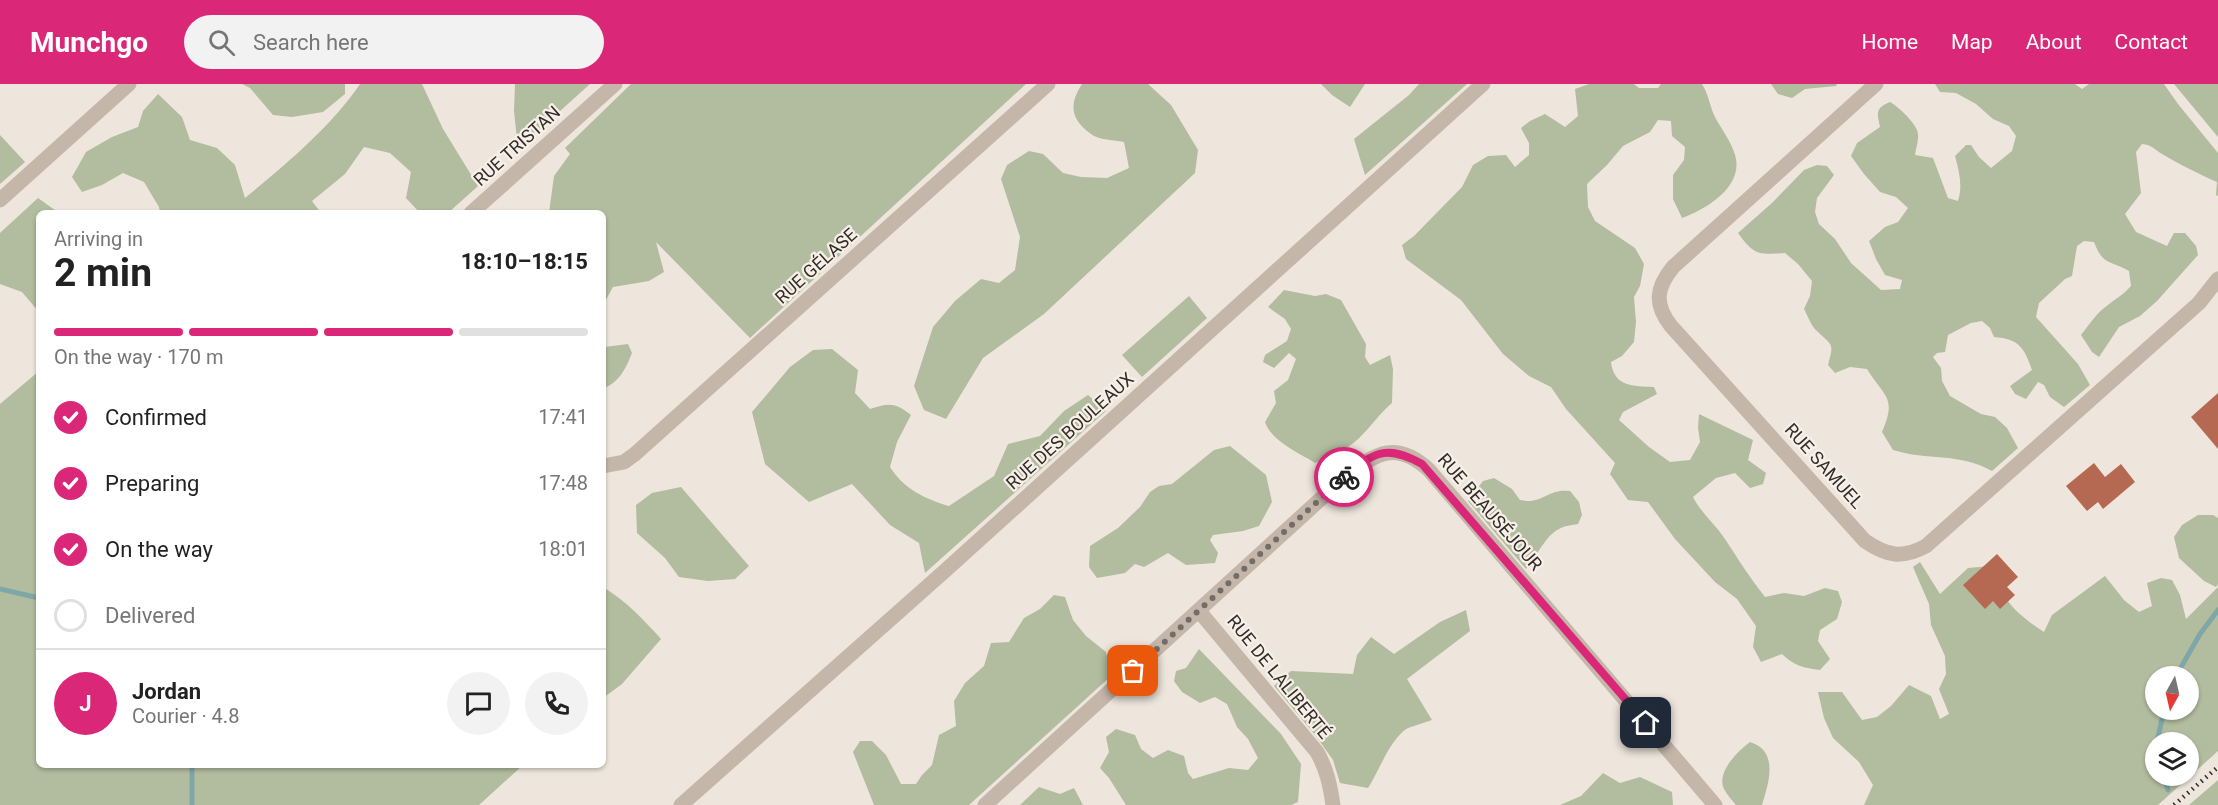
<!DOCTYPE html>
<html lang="en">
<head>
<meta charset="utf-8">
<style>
  :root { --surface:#fff; --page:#f2f2f2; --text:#222; --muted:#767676; --line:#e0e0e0; --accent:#db2777 }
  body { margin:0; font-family:Roboto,sans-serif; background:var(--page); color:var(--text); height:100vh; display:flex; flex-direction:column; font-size:22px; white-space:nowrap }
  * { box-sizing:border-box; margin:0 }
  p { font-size:20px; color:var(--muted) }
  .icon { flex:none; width:33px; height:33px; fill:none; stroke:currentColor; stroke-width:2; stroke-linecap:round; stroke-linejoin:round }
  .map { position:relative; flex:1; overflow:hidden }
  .details { position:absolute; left:36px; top:126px; width:570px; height:558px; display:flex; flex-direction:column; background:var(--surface); border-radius:9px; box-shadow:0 2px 4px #0004 }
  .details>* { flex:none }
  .needle { width:39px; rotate:188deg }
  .controls { position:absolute; left:2145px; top:582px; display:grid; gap:12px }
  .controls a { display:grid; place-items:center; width:54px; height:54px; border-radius:50%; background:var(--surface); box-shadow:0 2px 4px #0004; font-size:30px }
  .pin { position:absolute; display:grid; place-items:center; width:51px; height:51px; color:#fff; margin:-26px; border-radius:12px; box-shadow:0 3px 9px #0006 }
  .courier { position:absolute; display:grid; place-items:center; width:60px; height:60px; margin:-30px; border:4px solid #db2777; border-radius:50%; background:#fff; color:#222; box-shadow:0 2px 8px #0007 }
  .headline em { font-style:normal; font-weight:700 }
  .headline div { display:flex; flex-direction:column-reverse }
  .headline { display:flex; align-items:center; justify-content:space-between; height:102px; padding:0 18px }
  h1 { font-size:39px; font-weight:700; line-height:45px }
  .bar { display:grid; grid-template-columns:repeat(4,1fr); gap:9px 6px; align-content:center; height:72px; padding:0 18px }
  .bar i { height:8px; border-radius:4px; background:var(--line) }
  .bar .on { background:var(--accent) }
  .bar p { grid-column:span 4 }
  .line { display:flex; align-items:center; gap:15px; padding:0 18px; border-top:2px solid var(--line) }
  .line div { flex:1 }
  .round { display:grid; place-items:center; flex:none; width:63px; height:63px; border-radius:32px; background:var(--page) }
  ol { padding:0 18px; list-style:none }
  li { display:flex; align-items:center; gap:18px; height:66px }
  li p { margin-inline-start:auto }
  li .icon { padding:6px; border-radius:50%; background:var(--accent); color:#fff; stroke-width:4 }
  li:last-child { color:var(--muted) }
  li i { width:33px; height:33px; border:3px solid var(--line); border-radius:50% }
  header { display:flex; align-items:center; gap:36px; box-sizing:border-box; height:84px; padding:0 30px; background:var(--accent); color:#fff }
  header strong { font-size:28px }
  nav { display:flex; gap:33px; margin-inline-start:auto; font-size:21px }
  .search { width:420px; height:54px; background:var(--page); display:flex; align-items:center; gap:15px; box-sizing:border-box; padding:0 21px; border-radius:33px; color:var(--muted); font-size:22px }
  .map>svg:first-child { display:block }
  .green { fill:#b2bc9e; fill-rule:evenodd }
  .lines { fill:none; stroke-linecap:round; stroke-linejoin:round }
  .stream { stroke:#7fa7a8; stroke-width:5 }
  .building { fill:#b66952 }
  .minor { stroke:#c5b6aa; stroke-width:15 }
  .rail { stroke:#332c28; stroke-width:4.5; stroke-dasharray:1.5 4.5; stroke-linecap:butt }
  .done { stroke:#746d67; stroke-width:6; stroke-dasharray:0 10.8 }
  .route { stroke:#db2777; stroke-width:8 }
  .labels { text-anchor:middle; stroke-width:4.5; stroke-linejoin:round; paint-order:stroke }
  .street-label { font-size:18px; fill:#332c28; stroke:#f7f0e8 }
</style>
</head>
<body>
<header>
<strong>Munchgo</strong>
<div class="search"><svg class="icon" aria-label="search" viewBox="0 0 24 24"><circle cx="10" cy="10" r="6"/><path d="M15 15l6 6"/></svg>Search here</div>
<nav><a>Home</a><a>Map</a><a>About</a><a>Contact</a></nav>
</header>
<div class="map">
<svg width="2218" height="721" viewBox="0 0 2218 721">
  <rect width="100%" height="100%" fill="#eee6dc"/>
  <g class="green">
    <path d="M242,0H345V10L323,28L292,33L273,31L250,4Z"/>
    <path d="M360,0H422L443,45L478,102L448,129H420L406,114L411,88L390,69L364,63L345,90L312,117L321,129H160L159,123L144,98L123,89L102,101L82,108L72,93L86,68L112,53L138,43L143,27L158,10L182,33L190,56L217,64L235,81L245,114C284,82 332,42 360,0Z"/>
    <path d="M515,0H590L518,65L514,27Z"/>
    <path d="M631,0H1026L750,254L656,158L664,188L649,197L613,203L603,221V129H549L554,92L570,70L565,64Z"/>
    <path d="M1082,0H1148L1171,21L1198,66L1195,89L1044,230L983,274L946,335L924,326L914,302L933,243L955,217L981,195L999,199L1015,186L1020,153L1001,95L1007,81L1029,67L1043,70L1063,89L1081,93L1107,94L1129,84L1124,58C1115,56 1098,56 1091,50C1070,35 1069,20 1082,0Z"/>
    <path d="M1321,0H1365L1350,23L1332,11Z"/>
    <path d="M1419,0H1467L1365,91L1354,55L1409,11Z"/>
    <path d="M1589,0H1634L1639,4H1658L1661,0H1702C1709,11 1710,24 1716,35C1722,46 1730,56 1734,68C1747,101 1707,125 1682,134L1673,115V91L1684,76L1685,63L1672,52L1671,37L1658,36L1650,48L1623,62L1607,81L1587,100L1588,123L1595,137L1635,164L1644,180L1640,202L1634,213L1636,238L1634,258L1622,272L1611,278C1614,303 1633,302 1654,303L1657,310L1623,328L1619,336L1649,363L1670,378L1690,376L1700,358L1698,344L1699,330L1753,356L1748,376L1766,389L1763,400L1750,404L1735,389L1716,394L1693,413C1701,429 1715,440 1725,455C1738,475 1750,494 1765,513L1784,509L1804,512L1825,504L1838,507L1842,518L1837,535L1820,546L1818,557L1830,575L1820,586C1804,584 1794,582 1782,570L1761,578L1753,563L1756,542L1737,515L1715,498L1675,455L1648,418L1628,416L1610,390L1615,379L1566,325L1551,303L1529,292L1503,270L1461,216L1406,175L1402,161L1414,152L1462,103L1473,81L1488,72L1506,71L1515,83L1529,71V59L1521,44L1530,37L1545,30L1565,43L1578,32L1575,5Z"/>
    <path d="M1771,0H1837L1836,2L1805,5L1792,14L1778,10Z"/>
    <path d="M1935,0H2075L2082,5L2089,0H2164L2178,20L2218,69V112L2216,111L2217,98C2199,90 2179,80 2162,70C2154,65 2152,61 2142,60L2136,68L2141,109L2125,130L2136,148L2167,162L2174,149H2185L2196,162L2198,171L2157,217L2140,232L2119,243L2099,273L2092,268L2081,251C2089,241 2097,228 2108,221C2118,213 2122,212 2131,202L2129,187C2110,176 2103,182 2094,158L2084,157L2077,162L2072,192L2065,195L2039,219L2036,233L2078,280L2090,301L2064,323L2050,313L2044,301L2038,298L2026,315L2015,310L2010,302L2032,286C2024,263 2019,255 1994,253L1990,244L1982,237L1971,239L1948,251L1945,268L1937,269L1933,273L1941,284L1942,297L1950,312L1981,330L1995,333L2007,344L2018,364L1992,387C1958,368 1928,377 1893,366L1882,348C1897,313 1885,314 1867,285L1850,283L1835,289L1828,281C1834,258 1833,263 1817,247C1811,242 1808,232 1804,225L1810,212L1812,197L1798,180L1785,169C1758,171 1754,171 1738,149L1772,119L1804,86L1817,81L1827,82L1834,91L1817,114L1815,128L1819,140L1835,155L1851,179L1881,206L1900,205L1902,196L1885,191L1876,175L1869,157L1885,143L1898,138L1908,124L1896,113L1880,108L1864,90L1851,72L1857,59L1880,43C1877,29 1875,24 1890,18C1898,22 1914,38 1917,46C1920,54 1916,63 1915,71L1933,74L1948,114L1958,117C1963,102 1959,87 1955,72L1966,61H1971L1979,73L1991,84L2012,67L2016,52L2009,42L1993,35L1976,20L1956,9L1940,8Z"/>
    <path d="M2174,0H2218V53Z"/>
    <path d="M0,51L25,78L0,100Z"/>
    <path d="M38,114L59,129H39V228L22,208L0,200V149Z"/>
    <path d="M1284,206L1315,212L1326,210L1341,216L1366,260L1365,273L1370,281L1390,271L1393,285L1392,319C1380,329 1373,340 1363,350C1351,364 1332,372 1315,379C1298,368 1272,358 1265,338L1276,319L1274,307L1288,296L1296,275L1289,269L1274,284L1263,278L1265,271L1287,257L1291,245L1285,235L1268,223Z"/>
    <path d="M1189,212L1207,234L1142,293L1122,271Z"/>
    <path d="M603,260L605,263L628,260L632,269C625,286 620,297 603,305Z"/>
    <path d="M832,265L858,286L855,309L870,325C888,319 895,318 911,331L897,358L890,383C904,405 925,415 949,422L994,392L1008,360L1040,352L1064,327L1088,311L1106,327L925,489L919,459L890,441L852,400L809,418L765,380L752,328L790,283L813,266Z"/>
    <path d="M39,287V681H523L479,721H0V320Z"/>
    <path d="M1230,362L1266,391L1272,418L1259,442L1243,447L1213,451L1210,456L1218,469L1215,479L1186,481L1168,469L1144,483L1135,480L1125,489L1097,494L1089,483L1090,462L1118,444L1140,423L1150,408L1159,402L1172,400L1214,366Z"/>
    <path d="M1494,394L1512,405L1520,416C1543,421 1547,404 1570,407L1579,418L1582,431L1578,440C1572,441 1564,442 1559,445C1546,451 1536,473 1526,485L1468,417L1483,397Z"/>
    <path d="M681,403L749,482L735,495L708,497L679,493L665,474L637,449L636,421L652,409Z"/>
    <path d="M2198,431H2213L2218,434V500L2216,503L2204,497L2179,474L2174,453L2182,441Z"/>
    <path d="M1920,478L1940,510L1968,484L1990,482C2005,517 2011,526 2044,548L2052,531L2105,492L2124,516L2139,528L2152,522L2147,499L2161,494L2172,496L2180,511L2186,535L2218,503V667L2158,721H1864L1873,701L1859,678L1833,654L1824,634L1818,608H1842L1862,636L1877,633L1891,622L1909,601L1931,612L1940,635L1949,630L1939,605L1946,590L1945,572L1931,541L1929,520L1913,483ZM2156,592H2188V626H2156ZM2156,658H2188V692H2156Z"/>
    <path d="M603,503C626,517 643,535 661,555L622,600L603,614Z"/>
    <path d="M1054,511L1065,513L1073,536L1086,552L1106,568L1111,592L969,721H874L853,668L860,657H872L886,671L901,700H916L922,691L932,681L939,651L956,642L954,617L965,599L984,582L991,559L1009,558L1024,534L1040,525Z"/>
    <path d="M1466,526L1470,547L1407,595L1432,636C1424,639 1416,641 1408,644C1391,653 1379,687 1368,704L1340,699L1333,676L1316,652L1274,602L1291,587L1353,590L1357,571L1371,553L1394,570L1440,538Z"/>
    <path d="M1199,565L1281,650L1301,680L1298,718L1291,721H1126L1109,694L1100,684L1109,668L1106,653L1116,645L1135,651L1141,665L1153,674L1168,666L1184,672L1188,689L1193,695L1229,684L1248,686L1258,674L1248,655L1237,643L1227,620L1215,613L1200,619L1182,608L1174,597L1176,587L1186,584Z"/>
    <path d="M1750,658C1779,667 1769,698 1762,721H1736C1732,716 1727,711 1724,705C1716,688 1738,667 1750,658Z"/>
    <path d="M1603,689L1620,699L1640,693L1672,708L1673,721H1560L1581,712Z"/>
    <path d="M2218,696V721H2189Z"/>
    <path d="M1039,703L1060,710L1074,704L1083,721H1020Z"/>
  </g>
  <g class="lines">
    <g class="stream">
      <path d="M0,505L39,514"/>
      <path d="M2176,592L2200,550L2218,526"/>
      <path d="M2157,658L2164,626"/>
      <path d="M192,681V721"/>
      <path d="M2164,692L2168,706"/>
    </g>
  </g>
  <g class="building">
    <path d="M2218,309V365L2191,333Z"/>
    <path d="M2094,379L2105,393L2121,380L2135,398L2103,425L2098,418L2087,427L2066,402Z"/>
    <path d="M1997,470L2018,493L2007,503L2015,511L2000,525L1993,517L1985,525L1963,501Z"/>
  </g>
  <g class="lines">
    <g class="minor">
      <path d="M1876,0L1673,183C1656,204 1654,220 1671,242L1865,457C1887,472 1902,475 1926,462L2199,219L2218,195"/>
      <path d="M0,116L129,0"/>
      <path d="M471,129L615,0"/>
      <path d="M603,382L624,378L635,370L1048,0"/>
      <path d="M1199,527L1317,668C1327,686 1330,701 1333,721"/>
      <path d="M681,721L947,485L1483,0"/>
      <path d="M985,721L1347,391C1377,368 1397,357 1429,386L1715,721"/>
    </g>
    <path class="rail" d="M2174,721L2218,683"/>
  </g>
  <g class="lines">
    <path class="done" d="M1133,587L1344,393"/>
    <path class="route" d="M1344,393C1374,368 1386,360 1422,380L1646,639"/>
  </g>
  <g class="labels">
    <g class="street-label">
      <text transform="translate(517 62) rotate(-42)" y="6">RUE TRISTAN</text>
      <text transform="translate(816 182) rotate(-42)" y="6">RUE GÉLASE</text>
      <text transform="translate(1070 347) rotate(-42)" y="6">RUE DES BOULEAUX</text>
      <text transform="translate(1824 382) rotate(48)" y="6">RUE SAMUEL</text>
      <text transform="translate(1490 428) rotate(49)" y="6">RUE BEAUSÉJOUR</text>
      <text transform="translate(1279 593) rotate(51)" y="6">RUE DE LALIBERTÉ</text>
    </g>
  </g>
</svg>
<div class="controls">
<a><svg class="needle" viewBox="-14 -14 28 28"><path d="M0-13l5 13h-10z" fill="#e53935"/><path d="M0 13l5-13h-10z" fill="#767676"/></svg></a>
<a><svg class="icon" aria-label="layers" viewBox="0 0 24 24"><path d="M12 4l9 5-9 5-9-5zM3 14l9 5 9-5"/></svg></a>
</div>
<div class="pin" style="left:1133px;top:587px;background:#ea580c"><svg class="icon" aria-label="bag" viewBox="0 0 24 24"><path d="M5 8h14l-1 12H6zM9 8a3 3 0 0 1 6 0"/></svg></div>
<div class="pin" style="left:1646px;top:639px;background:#1f2937"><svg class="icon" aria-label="home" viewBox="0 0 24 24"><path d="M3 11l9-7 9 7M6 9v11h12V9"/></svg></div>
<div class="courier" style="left:1344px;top:393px"><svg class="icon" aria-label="bike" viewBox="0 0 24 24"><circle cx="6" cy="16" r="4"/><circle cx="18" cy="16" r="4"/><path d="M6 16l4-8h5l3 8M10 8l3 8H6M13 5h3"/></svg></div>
<section class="details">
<div class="headline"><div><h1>2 min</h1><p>Arriving in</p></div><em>18:10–18:15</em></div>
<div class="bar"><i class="on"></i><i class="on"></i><i class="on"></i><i></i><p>On the way · 170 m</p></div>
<ol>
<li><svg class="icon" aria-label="check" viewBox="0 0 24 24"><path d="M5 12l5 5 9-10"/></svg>Confirmed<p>17:41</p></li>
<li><svg class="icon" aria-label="check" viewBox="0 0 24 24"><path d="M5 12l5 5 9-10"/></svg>Preparing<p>17:48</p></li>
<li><svg class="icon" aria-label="check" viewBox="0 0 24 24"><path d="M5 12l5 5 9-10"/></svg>On the way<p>18:01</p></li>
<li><i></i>Delivered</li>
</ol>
<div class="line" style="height:108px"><b class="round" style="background:var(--accent);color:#fff">J</b><div><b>Jordan</b><p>Courier · 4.8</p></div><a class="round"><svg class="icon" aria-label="chat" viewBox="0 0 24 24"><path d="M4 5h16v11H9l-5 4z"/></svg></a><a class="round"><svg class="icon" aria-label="phone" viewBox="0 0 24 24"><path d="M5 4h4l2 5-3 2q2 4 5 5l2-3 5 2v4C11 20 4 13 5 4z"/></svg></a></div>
</section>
</div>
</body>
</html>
